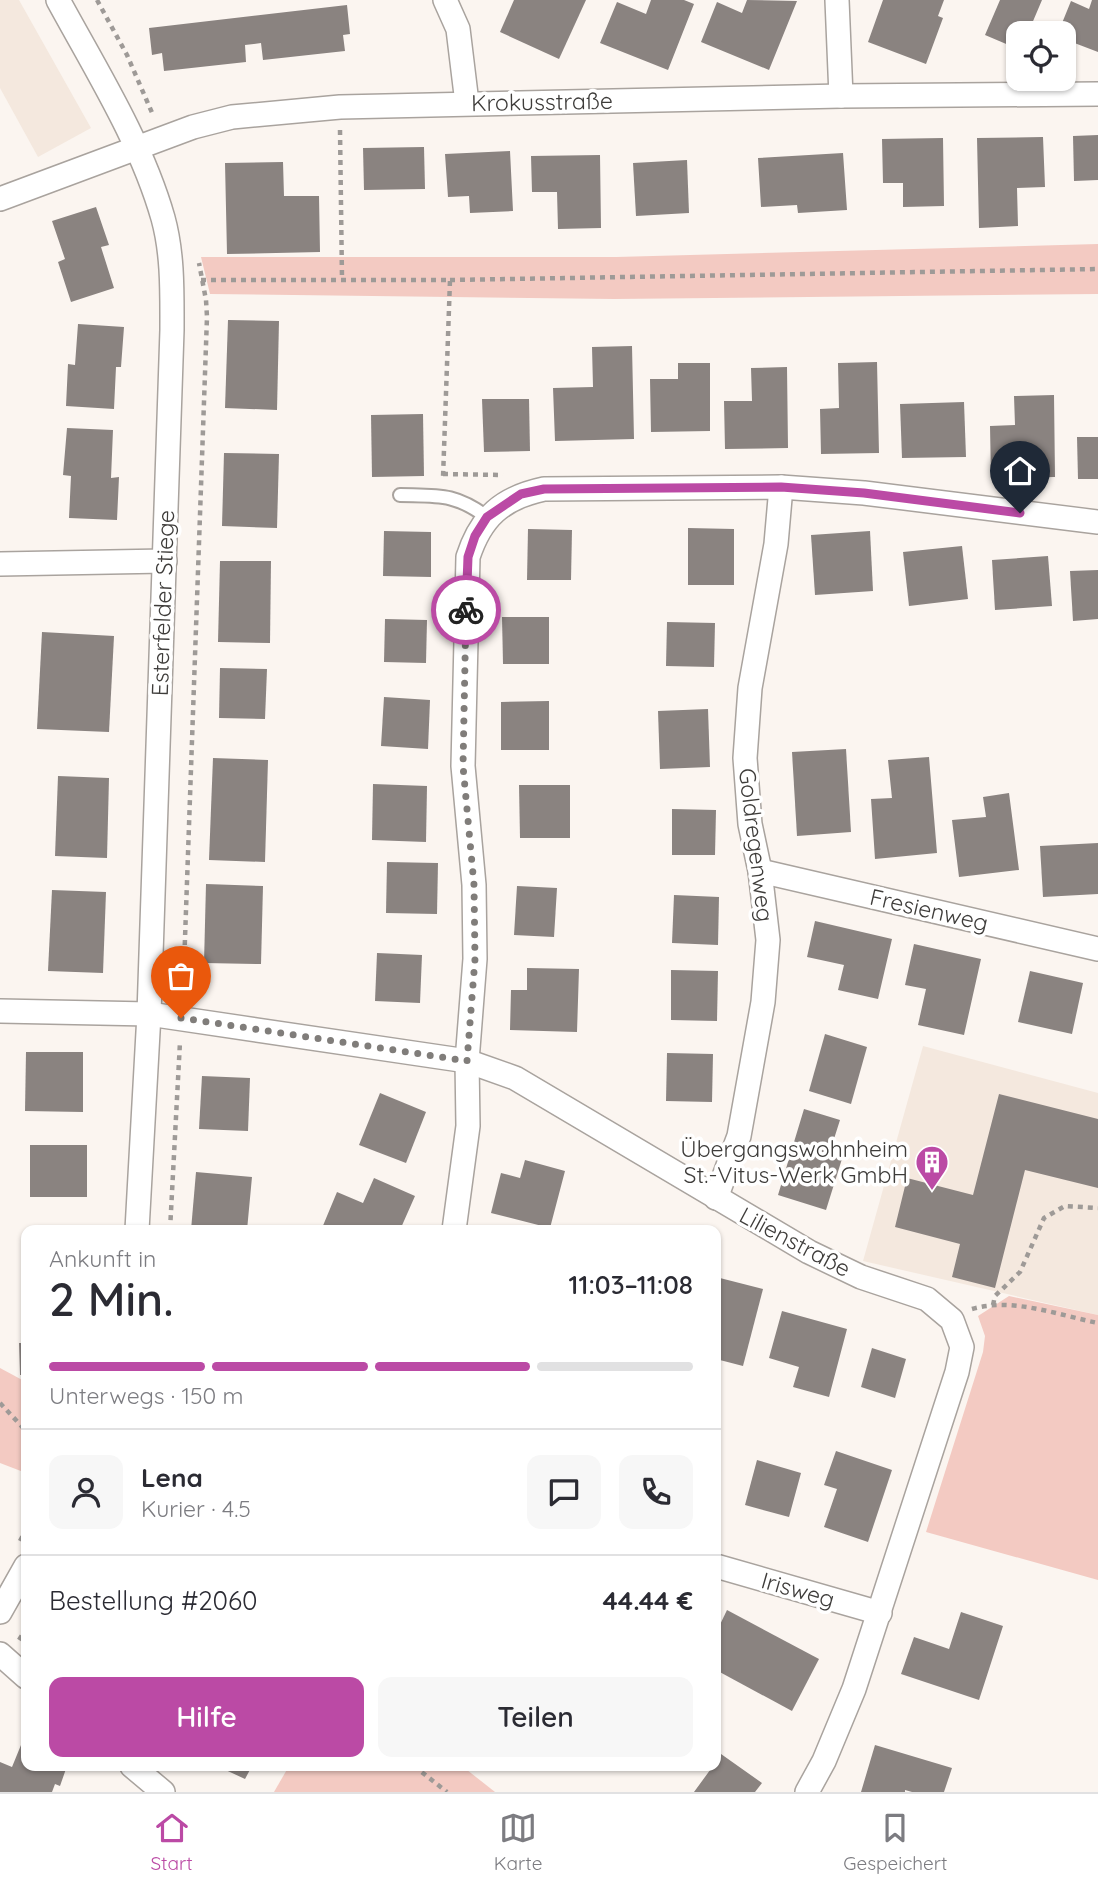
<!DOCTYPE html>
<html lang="de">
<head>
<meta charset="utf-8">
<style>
  :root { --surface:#fff; --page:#f7f7f7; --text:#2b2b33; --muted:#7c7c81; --line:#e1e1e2; --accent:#bb4aa5 }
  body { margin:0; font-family:Quicksand,sans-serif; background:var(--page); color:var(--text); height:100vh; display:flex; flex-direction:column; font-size:26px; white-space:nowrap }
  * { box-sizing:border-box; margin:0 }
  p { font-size:23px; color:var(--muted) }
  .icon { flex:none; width:38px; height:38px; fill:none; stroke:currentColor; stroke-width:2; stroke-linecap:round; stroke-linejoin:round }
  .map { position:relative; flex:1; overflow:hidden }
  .side { position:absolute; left:21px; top:1225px; width:700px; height:546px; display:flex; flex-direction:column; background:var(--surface); border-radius:14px; box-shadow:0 2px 5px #0004 }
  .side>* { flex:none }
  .controls { position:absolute; left:1006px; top:21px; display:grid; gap:14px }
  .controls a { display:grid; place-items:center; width:70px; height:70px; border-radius:14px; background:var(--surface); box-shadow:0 2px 5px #0004; font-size:35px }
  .pin { position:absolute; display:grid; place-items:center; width:60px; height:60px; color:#fff; margin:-72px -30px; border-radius:50% 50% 50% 0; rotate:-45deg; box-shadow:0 0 7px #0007 }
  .pin .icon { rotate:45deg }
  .courier { position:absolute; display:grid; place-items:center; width:70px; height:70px; margin:-35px; border:5px solid #bb4aa5; border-radius:50%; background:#fff; color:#222; box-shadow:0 2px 9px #0007 }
  .overview em { font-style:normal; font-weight:600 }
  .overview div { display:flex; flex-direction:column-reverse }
  .overview { display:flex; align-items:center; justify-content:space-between; height:119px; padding:0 28px }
  h1 { font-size:46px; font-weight:600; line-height:52px }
  .bar { display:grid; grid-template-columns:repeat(4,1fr); gap:10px 7px; align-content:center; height:84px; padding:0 28px }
  .bar i { height:9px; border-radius:5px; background:var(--line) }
  .bar .current { background:var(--accent) }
  .bar p { grid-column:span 4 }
  .line { display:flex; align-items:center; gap:18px; padding:0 28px; border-top:2px solid var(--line) }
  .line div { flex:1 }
  .round { display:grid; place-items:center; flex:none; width:74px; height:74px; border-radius:14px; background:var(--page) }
  .primary-button { display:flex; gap:14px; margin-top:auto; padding:14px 28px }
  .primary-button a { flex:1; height:80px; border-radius:14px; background:var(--accent); color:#fff; font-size:28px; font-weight:600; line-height:80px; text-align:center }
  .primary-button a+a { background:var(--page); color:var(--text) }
  .tab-bar { display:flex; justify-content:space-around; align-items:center; height:98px; border-top:2px solid var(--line); background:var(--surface); font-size:19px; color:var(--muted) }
  .tab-bar a { display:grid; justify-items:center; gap:4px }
  .tab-bar .current { color:var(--accent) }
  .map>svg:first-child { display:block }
  .built { fill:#f4e8de }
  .green { fill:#f3cac2 }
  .building { fill:#8a8380 }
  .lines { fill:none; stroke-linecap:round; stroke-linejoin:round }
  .service-casing { stroke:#a9a39e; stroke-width:16 }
  .minor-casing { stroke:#a9a39e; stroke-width:26 }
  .path { stroke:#9e9a97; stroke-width:4.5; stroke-dasharray:5 5; stroke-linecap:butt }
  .service { stroke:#fff; stroke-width:12 }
  .minor { stroke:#fff; stroke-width:23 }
  .done { stroke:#807d7a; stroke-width:7; stroke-dasharray:0 12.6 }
  .route { stroke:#bb4aa5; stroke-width:9 }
  .labels { text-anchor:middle; stroke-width:7; stroke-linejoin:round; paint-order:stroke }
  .street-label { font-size:23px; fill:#3e3c3a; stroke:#fff }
  .poi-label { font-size:23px; fill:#3e3c3a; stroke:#fff; text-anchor:end }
</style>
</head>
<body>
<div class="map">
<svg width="1098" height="1792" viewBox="0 0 1098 1792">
  <rect width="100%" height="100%" fill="#fbf5f0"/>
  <g class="built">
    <path d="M0,0H19L91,128L38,157L0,88Z"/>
    <path d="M923,1046L1098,1093V1315L863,1261Z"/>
  </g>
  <g class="green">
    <path d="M1098,244V294L614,299L210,294L201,257H616Z"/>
    <path d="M1009,1296L1098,1315V1580L926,1532L983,1352L985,1336L978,1316Z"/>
    <path d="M0,1368L26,1382V1473L0,1463Z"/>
    <path d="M289,1766H462L495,1792H274Z"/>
  </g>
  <g class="building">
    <path d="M514,0H586L559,59L500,32Z"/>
    <path d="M651,0H684L694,4L668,70L600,43L617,2L646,14Z"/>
    <path d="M747,0L797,1L769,70L701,42L717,2L742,13Z"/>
    <path d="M883,0H944L938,16L943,18L926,64L868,42Z"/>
    <path d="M1000,0H1042L1028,33H1018V49L985,35Z"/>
    <path d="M1092,0H1098V52L1064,39V33H1058L1071,1L1089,9Z"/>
    <path d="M347,5L350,34L343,35L345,51L263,60L261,43L245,45L246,62L164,71L162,53L152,55L149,28Z"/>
    <path d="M1098,135V180L1074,181L1073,136Z"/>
    <path d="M1043,137L1045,187L1017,188L1018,226L979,228L977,138Z"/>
    <path d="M943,138L944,206L903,207V183H883L882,139Z"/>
    <path d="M424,147L425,189L364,190L363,148Z"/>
    <path d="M510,151L513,211L470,213L469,196L448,197L445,154Z"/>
    <path d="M843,153L847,210L798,213L797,205L761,207L758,158Z"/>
    <path d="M600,155L601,228L558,229L557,192H532L531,156Z"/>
    <path d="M687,160L689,213L636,216L633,163Z"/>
    <path d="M283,162L284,196H319L320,252L227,254L225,163Z"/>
    <path d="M96,207L109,245L101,247L114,288L71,302L58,262L65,259L52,221Z"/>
    <path d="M228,320L279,321L277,410L225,408Z"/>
    <path d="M78,324L124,327L121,367H116L114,409L66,406L68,364L75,365Z"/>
    <path d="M632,346L634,439L555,441L553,388L593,387L592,347Z"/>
    <path d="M877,362L879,453L821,454L820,409L839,408L838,363Z"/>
    <path d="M678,363H710V431L651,432L650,379H678Z"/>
    <path d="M787,367L788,448L725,449L724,401H752L751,368Z"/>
    <path d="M1054,395L1055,477L991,478L990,426L1015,425L1014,396Z"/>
    <path d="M482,399H529L530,451L484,452Z"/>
    <path d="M964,402L966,457L902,458L900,404Z"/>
    <path d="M423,414L424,476L372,477L371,415Z"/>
    <path d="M67,428L113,430L111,478L119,477L117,520L69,518L71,476L63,475Z"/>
    <path d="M1077,437H1098V479H1078Z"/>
    <path d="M224,453L279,454L277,528L222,526Z"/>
    <path d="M688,528L734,529V585H688Z"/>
    <path d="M528,529L572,530L571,580H527Z"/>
    <path d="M384,531L431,532V577L383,576Z"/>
    <path d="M870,531L873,591L815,595L811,535Z"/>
    <path d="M962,546L968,599L909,606L903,552Z"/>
    <path d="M1048,556L1052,606L995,610L992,560Z"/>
    <path d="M220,561H271L270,643L218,642Z"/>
    <path d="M1098,570V619L1073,621L1070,571Z"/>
    <path d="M502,617H549V664H503Z"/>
    <path d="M385,619L427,620L426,663L384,662Z"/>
    <path d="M667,622L715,623L714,667L666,666Z"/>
    <path d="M42,632L114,636L109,732L37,729Z"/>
    <path d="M220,668L267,669L265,719L219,718Z"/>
    <path d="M384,697L430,700L428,749L381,746Z"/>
    <path d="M549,701V750H501V702Z"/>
    <path d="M708,709L710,767L660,769L658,711Z"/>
    <path d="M846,749L851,832L797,836L792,752Z"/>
    <path d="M929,757L937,853L875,859L871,799L892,798L888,760Z"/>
    <path d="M213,758L268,760L265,862L209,860Z"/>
    <path d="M58,776L109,778L107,858L55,856Z"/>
    <path d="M373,784L427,786L426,842L372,840Z"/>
    <path d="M519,785H570V838H520Z"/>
    <path d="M1009,793L1019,870L959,877L952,820L986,817L983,797Z"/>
    <path d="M672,809L716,810L715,855H672Z"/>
    <path d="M1098,843V894L1043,897L1040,846Z"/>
    <path d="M387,862L438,863L437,914L386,913Z"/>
    <path d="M206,884L263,886L261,964L204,963Z"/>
    <path d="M517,886L557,888L554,937L514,935Z"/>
    <path d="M52,890L106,892L103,973L48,971Z"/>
    <path d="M674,895L719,897L718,945L672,943Z"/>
    <path d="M815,921L892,939L878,999L838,990L844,965L807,957Z"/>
    <path d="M914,944L981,959L964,1035L918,1025L926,989L905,985Z"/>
    <path d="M377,953L422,955L420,1003L375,1001Z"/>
    <path d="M527,968L579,969L577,1032L510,1030L511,990H527Z"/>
    <path d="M671,970L718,971L717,1021L671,1020Z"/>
    <path d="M1030,971L1083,983L1072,1034L1018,1022Z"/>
    <path d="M825,1034L867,1047L851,1104L809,1091Z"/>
    <path d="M26,1052H83V1112L25,1111Z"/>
    <path d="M667,1053L713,1054L712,1102L666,1101Z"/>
    <path d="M202,1076L250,1078L248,1131L199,1129Z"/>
    <path d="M380,1093L426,1112L406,1163L359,1145Z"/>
    <path d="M999,1094L1098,1119V1188L1025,1170L995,1288L952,1277L960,1244L895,1227L907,1178L973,1195Z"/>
    <path d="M804,1109L840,1120L833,1142L846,1146L826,1210L778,1195Z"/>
    <rect x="30" y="1145" width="57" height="52"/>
    <path d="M525,1160L565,1171L550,1228L491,1213L501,1173L520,1178Z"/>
    <path d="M196,1172L252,1177L247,1230H191Z"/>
    <path d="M374,1178L415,1196L400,1230H327L322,1228L337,1192L363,1203Z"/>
    <path d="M716,1277L763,1289L743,1366L716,1359Z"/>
    <path d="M782,1311L847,1329L829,1397L793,1387L799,1367L769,1358Z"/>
    <path d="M19,1343H26V1375H20Z"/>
    <path d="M872,1348L906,1359L895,1398L861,1387Z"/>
    <path d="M836,1451L892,1470L868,1542L824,1527L837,1489L824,1485Z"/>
    <path d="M757,1460L801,1473L789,1517L745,1505Z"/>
    <path d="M727,1610L819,1659L792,1711L716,1670V1633Z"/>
    <path d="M961,1612L1003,1626L979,1700L901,1674L914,1637L949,1649Z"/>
    <path d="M21,1745L26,1746V1766H67L60,1786L55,1784L52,1792H0V1762L12,1767Z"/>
    <path d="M875,1745L952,1768L944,1792H912L905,1790V1792H861Z"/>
    <path d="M721,1754L762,1783L755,1792H694L713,1766H716Z"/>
    <path d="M217,1766H252L245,1779Z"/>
  </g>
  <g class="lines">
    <defs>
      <path id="service" d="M400,495C439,496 454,493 487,517"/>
      <g id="minor">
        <path d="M58,0C96,70 141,141 163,218C173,254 172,293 172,330L149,1014L137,1230"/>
        <path d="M445,0L458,29L467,103"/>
        <path d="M837,0L841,96"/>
        <path d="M0,199L193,127L232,117L340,107L841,96L1098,94"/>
        <path d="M0,564L165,561"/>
        <path d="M760,871L1098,949"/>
        <path d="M0,1011L149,1014L467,1061L515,1078L809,1252L861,1277L927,1299L952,1320L962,1347L957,1372L854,1689L824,1761L807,1792"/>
        <path d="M716,1198L739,1136L763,1002L768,940L760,871L750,824L745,758L750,688L776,544L781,487"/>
        <path d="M454,1230L468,1126L467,1061L475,959L474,885L463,766L468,557C481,517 502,498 544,489L781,487L864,493L1098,522"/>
        <path d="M716,1566L880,1613"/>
        <path d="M0,1612L26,1566"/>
        <path d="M0,1654L26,1677"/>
        <path d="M132,1766L163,1792"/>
      </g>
    </defs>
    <use href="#service" class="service-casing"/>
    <use href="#minor" class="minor-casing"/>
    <g class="path">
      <path d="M97,0L127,55L153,115"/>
      <path d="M340,130L342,279"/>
      <path d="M201,280H450L443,478"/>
      <path d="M450,280L1098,269"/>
      <path d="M443,474L503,475"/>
      <path d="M183,995L207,317L206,300L199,263"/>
      <path d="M170,1230L180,1042"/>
      <path d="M993,1305L995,1296L1020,1272L1044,1218L1065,1206L1098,1208"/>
      <path d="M972,1309C1012,1297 1058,1315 1098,1323"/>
      <path d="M0,1403L26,1431"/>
      <path d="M20,1541L26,1530"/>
      <path d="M19,1640L26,1629"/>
      <path d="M414,1766L447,1792"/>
    </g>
    <use href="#service" class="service"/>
    <use href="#minor" class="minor"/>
  </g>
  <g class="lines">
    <path class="done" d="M181,1018L467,1061L475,959L474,885L463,766L466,610"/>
    <path class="route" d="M466,610L468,557L475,536L487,517L521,494L544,489L781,487L864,493L1020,513"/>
  </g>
  <defs>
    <symbol id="building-pin" viewBox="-11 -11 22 30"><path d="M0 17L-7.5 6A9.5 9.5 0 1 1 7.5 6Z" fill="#bb4aa5" stroke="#fff"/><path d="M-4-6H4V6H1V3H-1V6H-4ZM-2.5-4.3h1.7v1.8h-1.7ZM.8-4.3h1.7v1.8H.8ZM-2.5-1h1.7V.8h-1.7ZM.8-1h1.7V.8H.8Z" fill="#fff"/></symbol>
  </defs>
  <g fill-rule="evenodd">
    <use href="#building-pin" x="913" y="1143" width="38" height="52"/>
  </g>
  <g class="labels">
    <g class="street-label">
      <text transform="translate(542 102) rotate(-1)" y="8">Krokusstraße</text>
      <text transform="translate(163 603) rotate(-88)" y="8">Esterfelder Stiege</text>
      <text transform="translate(756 845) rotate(83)" y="8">Goldregenweg</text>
      <text transform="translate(929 910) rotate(13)" y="8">Fresienweg</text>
      <text transform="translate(795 1242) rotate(28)" y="8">Lilienstraße</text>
      <text transform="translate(798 1590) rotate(16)" y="8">Irisweg</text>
    </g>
    <g class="poi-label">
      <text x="908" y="1157">Übergangswohnheim<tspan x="908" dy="26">St.-Vitus-Werk GmbH</tspan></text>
    </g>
  </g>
</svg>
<div class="controls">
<a><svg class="icon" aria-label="locate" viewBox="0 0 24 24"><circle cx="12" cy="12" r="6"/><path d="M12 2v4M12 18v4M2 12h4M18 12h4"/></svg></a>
</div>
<div class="pin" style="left:181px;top:1018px;background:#ea580c"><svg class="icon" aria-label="bag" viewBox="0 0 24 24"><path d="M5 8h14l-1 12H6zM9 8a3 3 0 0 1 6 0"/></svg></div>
<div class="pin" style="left:1020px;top:513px;background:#1f2937"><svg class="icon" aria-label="home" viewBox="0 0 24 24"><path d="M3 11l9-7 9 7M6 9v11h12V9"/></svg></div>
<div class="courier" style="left:466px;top:610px"><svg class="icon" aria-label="bike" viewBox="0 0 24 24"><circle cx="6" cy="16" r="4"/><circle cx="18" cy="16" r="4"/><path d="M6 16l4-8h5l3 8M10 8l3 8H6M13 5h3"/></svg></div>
<section class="side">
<div class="overview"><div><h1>2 Min.</h1><p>Ankunft in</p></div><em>11:03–11:08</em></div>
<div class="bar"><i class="current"></i><i class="current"></i><i class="current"></i><i></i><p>Unterwegs · 150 m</p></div>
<div class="line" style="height:126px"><a class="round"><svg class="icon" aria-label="person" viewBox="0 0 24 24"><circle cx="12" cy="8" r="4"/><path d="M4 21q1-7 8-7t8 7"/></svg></a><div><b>Lena</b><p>Kurier · 4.5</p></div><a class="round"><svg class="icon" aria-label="chat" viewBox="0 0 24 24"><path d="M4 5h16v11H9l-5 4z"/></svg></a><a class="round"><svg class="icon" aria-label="phone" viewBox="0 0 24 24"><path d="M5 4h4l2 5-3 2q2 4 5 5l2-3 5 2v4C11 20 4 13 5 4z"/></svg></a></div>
<div class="line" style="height:91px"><div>Bestellung #2060</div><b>44.44 €</b></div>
<div class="primary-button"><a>Hilfe</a><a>Teilen</a></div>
</section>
</div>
<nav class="tab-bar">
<a class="current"><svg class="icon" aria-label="home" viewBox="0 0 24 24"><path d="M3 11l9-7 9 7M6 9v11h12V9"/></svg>Start</a>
<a><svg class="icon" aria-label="map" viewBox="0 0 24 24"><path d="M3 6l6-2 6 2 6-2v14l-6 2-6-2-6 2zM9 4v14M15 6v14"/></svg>Karte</a>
<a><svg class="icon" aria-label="saved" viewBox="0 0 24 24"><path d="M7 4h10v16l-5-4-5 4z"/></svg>Gespeichert</a>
</nav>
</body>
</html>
